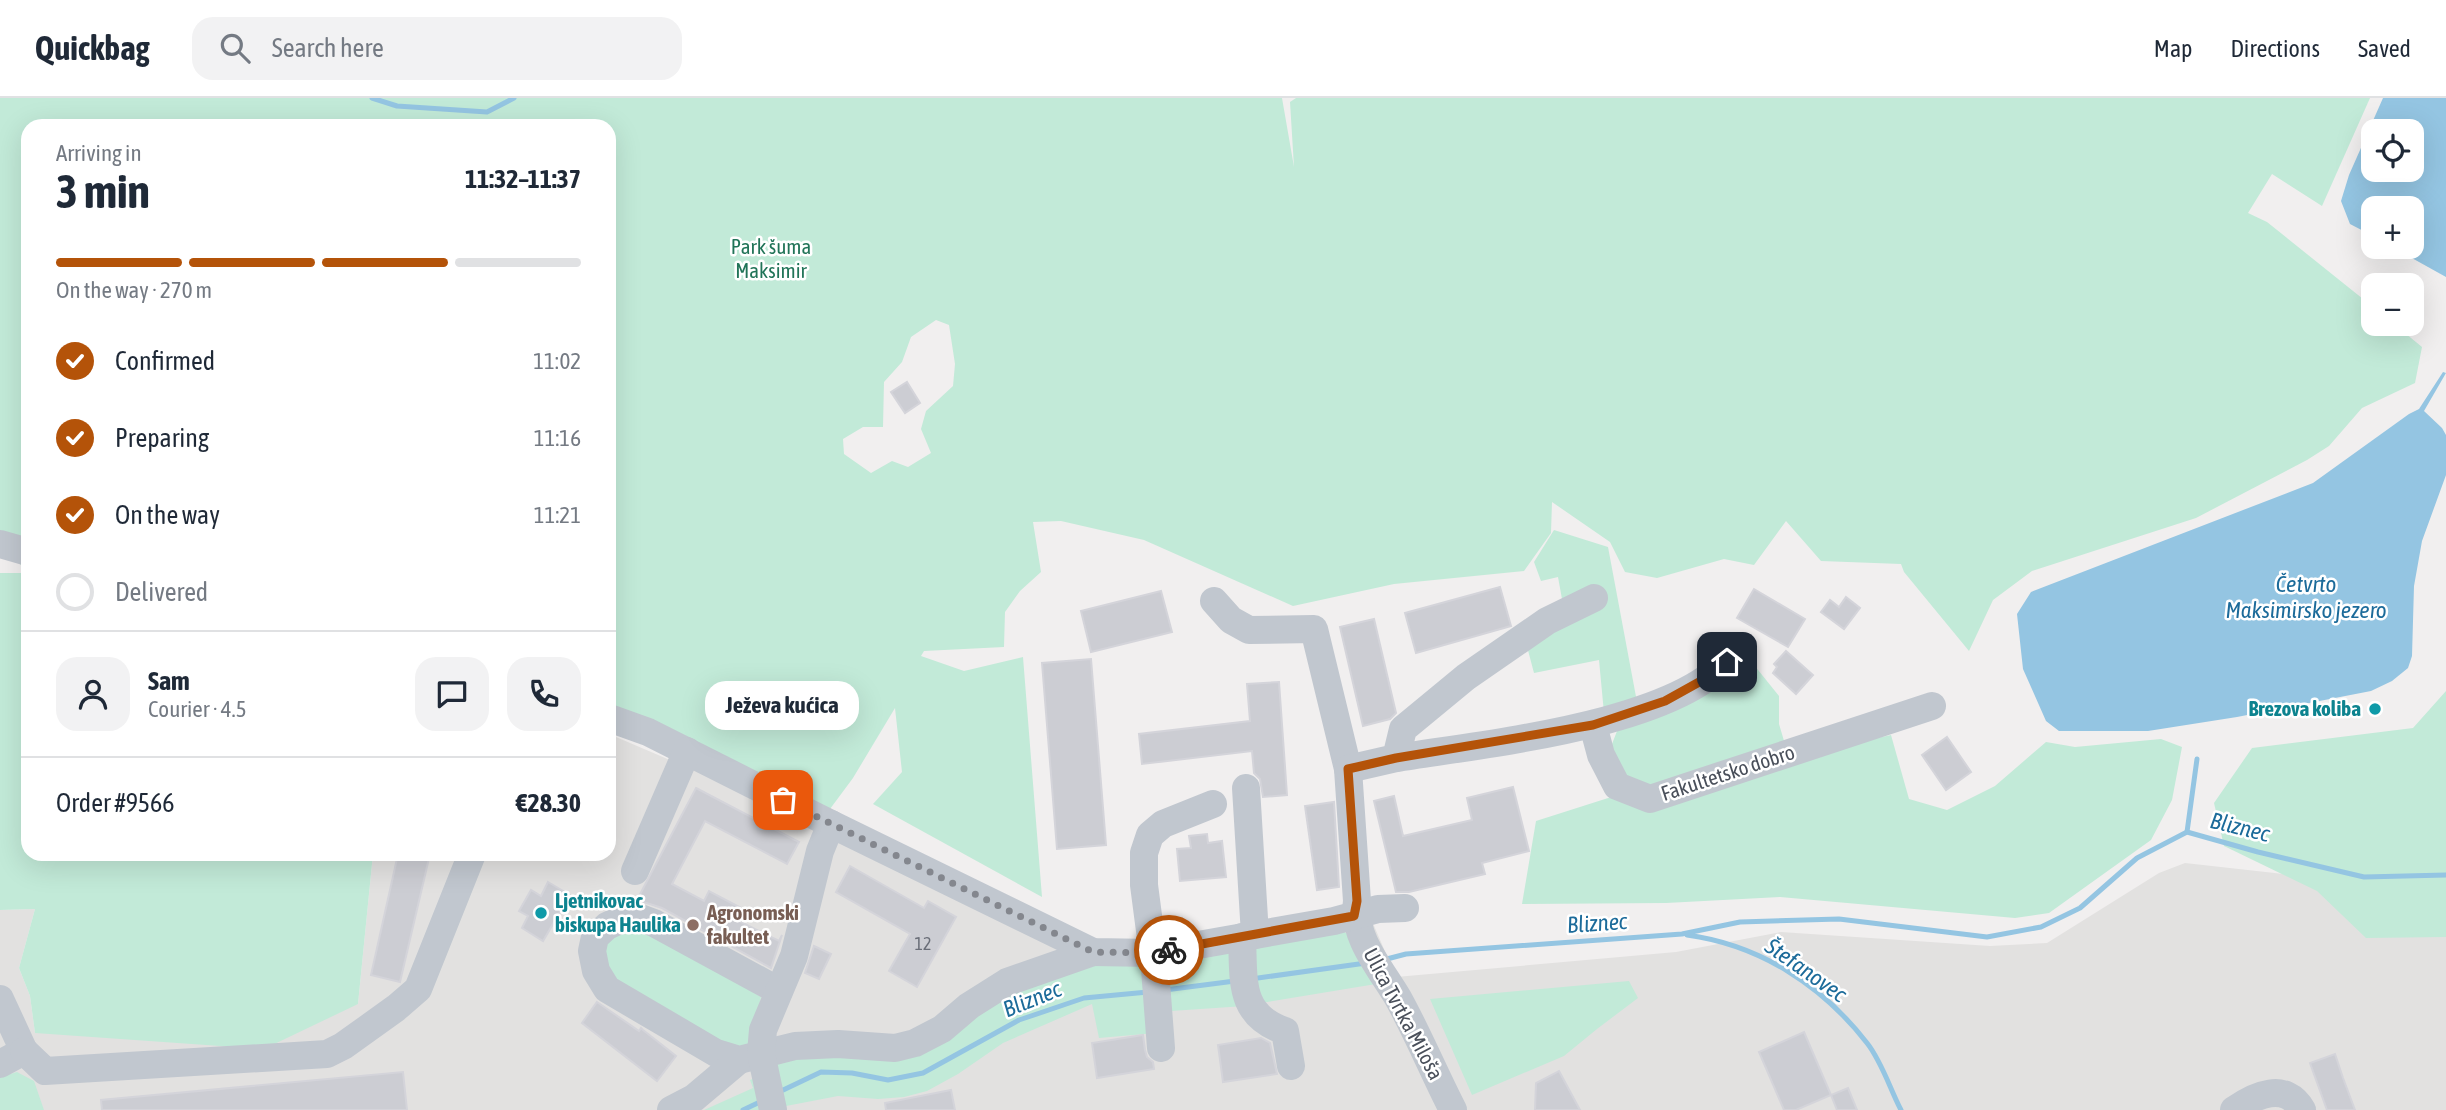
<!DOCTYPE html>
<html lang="en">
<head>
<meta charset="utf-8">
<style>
  :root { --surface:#fff; --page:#f2f2f3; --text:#1f2937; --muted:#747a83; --line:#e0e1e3; --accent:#b45309 }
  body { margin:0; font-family:"Asap Condensed",sans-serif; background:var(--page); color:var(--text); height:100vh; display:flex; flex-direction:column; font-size:26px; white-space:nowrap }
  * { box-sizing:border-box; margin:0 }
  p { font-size:23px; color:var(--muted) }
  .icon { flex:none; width:38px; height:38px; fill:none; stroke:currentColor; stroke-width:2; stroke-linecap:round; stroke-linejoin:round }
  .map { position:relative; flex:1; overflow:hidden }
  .panel { position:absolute; left:21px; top:21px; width:595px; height:742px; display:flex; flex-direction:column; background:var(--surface); border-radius:21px; box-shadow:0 7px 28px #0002 }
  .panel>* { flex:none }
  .controls { position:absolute; left:2361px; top:21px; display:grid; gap:14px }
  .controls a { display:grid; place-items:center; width:63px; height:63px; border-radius:14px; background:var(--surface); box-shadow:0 7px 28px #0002; font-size:35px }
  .pin { position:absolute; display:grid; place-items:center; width:60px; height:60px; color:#fff; margin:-30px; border-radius:14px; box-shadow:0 4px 10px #0006 }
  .courier { position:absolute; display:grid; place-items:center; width:70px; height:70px; margin:-35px; border:5px solid #b45309; border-radius:50%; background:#fff; color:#222; box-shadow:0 2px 9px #0007 }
  .bubble { position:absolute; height:49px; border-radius:21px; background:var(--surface); box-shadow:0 7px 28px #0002; font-size:23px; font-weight:700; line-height:49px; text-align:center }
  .overview em { font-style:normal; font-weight:700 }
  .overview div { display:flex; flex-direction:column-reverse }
  .overview { display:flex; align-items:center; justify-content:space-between; height:119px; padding:0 35px }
  h1 { font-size:46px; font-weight:700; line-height:52px }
  .bar { display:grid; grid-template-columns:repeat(4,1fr); gap:10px 7px; align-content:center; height:84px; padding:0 35px }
  .bar i { height:9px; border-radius:5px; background:var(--line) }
  .bar .current { background:var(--accent) }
  .bar p { grid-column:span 4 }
  .line { display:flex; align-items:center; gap:18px; padding:0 35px; border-top:2px solid var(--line) }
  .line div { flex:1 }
  .round { display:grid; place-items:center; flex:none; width:74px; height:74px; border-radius:21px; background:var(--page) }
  ol { padding:0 35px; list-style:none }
  li { display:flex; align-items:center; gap:21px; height:77px }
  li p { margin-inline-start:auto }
  li .icon { padding:7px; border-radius:50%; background:var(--accent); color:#fff; stroke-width:4 }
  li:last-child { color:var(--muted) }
  li i { width:38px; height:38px; border:4px solid var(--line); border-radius:50% }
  header { display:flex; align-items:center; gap:42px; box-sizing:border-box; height:98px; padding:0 35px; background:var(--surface); border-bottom:2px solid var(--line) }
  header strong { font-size:33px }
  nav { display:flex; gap:38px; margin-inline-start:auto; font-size:24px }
  .search { width:490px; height:63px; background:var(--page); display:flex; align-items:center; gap:18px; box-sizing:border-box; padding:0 24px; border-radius:21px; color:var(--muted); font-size:26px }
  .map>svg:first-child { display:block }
  .education { fill:#e2e1e0 }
  .green { fill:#c2ead8; fill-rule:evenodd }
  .water { fill:#94c5e2; fill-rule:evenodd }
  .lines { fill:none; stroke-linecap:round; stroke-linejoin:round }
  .stream { stroke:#94c5e2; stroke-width:5 }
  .building { fill:#cccdd3; stroke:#d4d4da; stroke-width:2 }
  .minor { stroke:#c1c7cf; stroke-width:28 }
  .done { stroke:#84878e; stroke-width:7; stroke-dasharray:0 12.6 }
  .route { stroke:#b45309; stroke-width:9 }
  .culture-dot { fill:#0f9aa8; stroke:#fff; stroke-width:2.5 }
  .education-dot { fill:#8d6e63; stroke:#fff; stroke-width:2.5 }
  .labels { text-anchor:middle; stroke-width:5; stroke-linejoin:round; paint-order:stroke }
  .number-label { font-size:18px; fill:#6a6e78 }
  .park-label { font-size:21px; fill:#217458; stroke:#fff }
  .culture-label { font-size:21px; font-weight:bold; fill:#0d838f; stroke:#fff; text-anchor:end }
  .street-label { font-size:21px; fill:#494f5a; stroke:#fff }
  .education-label { font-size:21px; font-weight:bold; fill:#785e54; stroke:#fff; text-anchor:start }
  .water-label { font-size:23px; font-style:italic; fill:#1c6b9a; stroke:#fff }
</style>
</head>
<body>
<header>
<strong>Quickbag</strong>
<div class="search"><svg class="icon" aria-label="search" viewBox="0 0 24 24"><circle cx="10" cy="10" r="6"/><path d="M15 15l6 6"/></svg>Search here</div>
<nav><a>Map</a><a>Directions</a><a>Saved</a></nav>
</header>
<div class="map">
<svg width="2446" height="1012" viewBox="0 0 2446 1012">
  <rect width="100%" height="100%" fill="#f1efef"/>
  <path class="education" d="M609,636L719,683L1098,863L1372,823L1396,879L1676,854L1781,834L1990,848L2047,845L2159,775L2185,765L2356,784L2446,782V1012H0V812L35,811L19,870L30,898L35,935L358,906L373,756H609Z"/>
  <g class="green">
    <path d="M0,0H1282L1294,69L1290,4L1296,0H2370L2322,108L2272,76L2248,115L2267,124L2373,209V226H2394L2422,249L2415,285L2362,310L2329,348L2307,362L2196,420L2032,473L1993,502L1969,553L1904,474L1901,466L1821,463L1786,423L1754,467L1724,461L1657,480L1625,474L1610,444L1552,404L1551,435L1524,473L1394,486L1293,508L1144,442L1061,423L1033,424L1041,474L1020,493L1005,514L1004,549L924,553L921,558L964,573L1023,559L1042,799L873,706L902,674L895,610L853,680L830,711L609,605V28H28V756H373L358,906L264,951L35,935L30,898L19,870L35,811L0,812V475H26L0,435ZM936,222L949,227L955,266L953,288L926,313L921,331L931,355L908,369L892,363L871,375L844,356L843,341L863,329H883L884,284L902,264L911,239Z"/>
    <path d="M1554,432L1608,449L1637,604L1604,615L1599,562L1534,575L1525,541L1562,501L1558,479L1541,483L1534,464Z"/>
    <path d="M1746,557L1779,598V626L1787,653L1810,655L1891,637L1909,701L1947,712L1995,688L2046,644L2075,649L2161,641L2182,649L2172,702L2151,742L2049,815L2015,820L1780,799L1666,805L1522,806L1536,723L1627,694L1605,664L1619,628Z"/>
    <path d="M2446,593V839L2366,840L2317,793L2224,748L2214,705L2252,650L2413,630Z"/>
    <path d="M641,826L761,899L752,941L741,956L613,887L601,842Z"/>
    <path d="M1340,831L1349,837L1376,886L1255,906L1247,847Z"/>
    <path d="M1238,848L1245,908L1171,913L1167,861Z"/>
    <path d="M1145,862L1156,935L1099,940L1092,906L1003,945L958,976L927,993L904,999L878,1001L838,998L786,1008L768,959L866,953L1053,870Z"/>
    <path d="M1629,883L1638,900L1597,931L1564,958L1472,997L1430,901Z"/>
    <path d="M17,974L34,983L44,1012H0V979Z"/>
    <path d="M758,979L764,1012H704L753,990L750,982Z"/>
  </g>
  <g class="water">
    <path d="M2383,0H2446V179L2392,149H2412V110H2373V138L2350,126L2341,103L2349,77ZM2373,33H2412V72H2373Z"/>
    <path d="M2443,274L2446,275L2424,313L2442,330L2446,337V377L2422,443L2414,488L2412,558L2408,570L2392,583L2371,593L2237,619L2148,633H2059L2046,623L2023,571L2017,516L2031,494L2313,385L2409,316L2419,311Z"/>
  </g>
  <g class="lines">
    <g class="stream">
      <path d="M372,0L397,8L487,14L514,0"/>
      <path d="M2187,734L2197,661"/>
      <path d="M1687,837C1760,847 1822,887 1867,945C1882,964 1890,991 1901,1012"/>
      <path d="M1383,862L1406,856L1682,836L1740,824L1839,821L1987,839L2041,829L2080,810L2137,760L2187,734L2258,754L2364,779L2446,777"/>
      <path d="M1251,881L1366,865"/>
      <path d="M1165,892L1235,883"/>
      <path d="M779,994L821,974L852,975L888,982L923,975L1019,922L1084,900L1148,894"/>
      <path d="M743,1012L764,1002"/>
    </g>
  </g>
  <g class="building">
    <path d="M907,284L920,305L905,315L891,294Z"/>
    <path d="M1500,489L1511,528L1416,555L1405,515Z"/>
    <path d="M1754,491L1805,521L1788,549L1737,520Z"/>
    <path d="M1161,493L1172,534L1091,554L1081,513Z"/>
    <path d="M1846,499L1860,510L1844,531L1821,514L1830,502L1839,509Z"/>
    <path d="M1374,521L1396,615L1390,621L1363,628L1340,529Z"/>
    <path d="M1786,553L1813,577L1796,596L1773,575L1777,569L1774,566Z"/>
    <path d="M1091,561L1106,747L1057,751L1042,565Z"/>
    <path d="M1279,584L1287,697L1263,699L1260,681L1254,675L1252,653L1142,666L1139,636L1250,623L1247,586Z"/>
    <path d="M1947,639L1971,674L1946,692L1922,657Z"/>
    <path d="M1513,689L1529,753L1482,765L1485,776L1409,794H1396L1374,703L1394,698L1403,738L1472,722L1467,700Z"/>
    <path d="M696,690L799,744L787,766L705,723L672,786L704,803L709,793L743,811L737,822L779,843L782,837L771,870L662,810L637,802Z"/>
    <path d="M1334,704L1339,789L1317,792L1305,708Z"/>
    <path d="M1207,736L1208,745L1222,743L1226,779L1180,783L1177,751L1191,750L1189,738Z"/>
    <path d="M398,756H430L400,884L371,877Z"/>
    <path d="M850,768L924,810L928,803L956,819L917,889L889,873L910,836L836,794Z"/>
    <path d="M548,784L570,797L543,843L522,830L528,818L519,813L531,792L541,798Z"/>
    <path d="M814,848L831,856L819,881L805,875Z"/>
    <path d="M597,904L639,933L641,930L643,932L676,958L657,983L582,925Z"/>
    <path d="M1804,934L1831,997L1796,1012H1784L1759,954Z"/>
    <path d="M1143,937L1145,952L1147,959L1153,964L1154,971L1097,980L1092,945Z"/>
    <path d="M1261,940L1270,945L1277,976L1223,984L1218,947Z"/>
    <path d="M2335,956L2343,980L2355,1012H2327L2310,965Z"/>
    <path d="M1559,973L1580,1012H1535L1536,985Z"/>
    <path d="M403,974L407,1012H102L101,1002Z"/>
    <path d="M1848,990L1857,1012H1837L1831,997Z"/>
    <path d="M951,992L955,1012H886L885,1005Z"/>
  </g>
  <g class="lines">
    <g class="minor">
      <path d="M0,446L28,454"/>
      <path d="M1214,503L1231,522L1249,532L1314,531L1348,671L1357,803C1352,839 1381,871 1398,900C1418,936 1434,975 1453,1012"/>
      <path d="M609,620L648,634L831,726L1093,854L1153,855L1334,823L1378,811L1405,810"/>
      <path d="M1593,627L1601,657L1617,688L1650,701L1932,608"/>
      <path d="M1396,660C1481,646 1683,627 1733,555"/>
      <path d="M1348,671L1396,660L1403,631L1466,579L1547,523L1594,500"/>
      <path d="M1246,690L1255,837"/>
      <path d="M635,773L687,653"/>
      <path d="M1242,839C1244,883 1238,917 1285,933L1291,968"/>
      <path d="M779,893L654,825L638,819L622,821L607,828L595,839L592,853L596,873L607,891L716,955L739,962L795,948L838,946L895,950L915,945L942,931L969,908L1007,884L1093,854"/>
      <path d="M0,901L24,953L0,966"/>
      <path d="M1161,950L1155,871L1144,787V755L1150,737L1163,726L1213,706"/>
      <path d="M24,953L45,973L327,956L343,948L396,910L418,891L472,756"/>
      <path d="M671,1012L694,1000L739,962"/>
      <path d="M773,1012L761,955L763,932L794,858L820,753L831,726"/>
      <path d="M2234,1012C2255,997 2286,983 2302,1012"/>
    </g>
  </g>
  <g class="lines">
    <path class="done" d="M783,702L1093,854L1153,855L1169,852"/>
    <path class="route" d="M1169,852L1354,818L1357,803L1348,671L1396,660L1593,627L1665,603L1701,583L1727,564"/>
  </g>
  <g class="culture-dot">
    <circle cx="2375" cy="611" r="7"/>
    <circle cx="541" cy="815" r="7"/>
  </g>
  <circle class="education-dot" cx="693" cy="827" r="7"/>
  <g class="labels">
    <g class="number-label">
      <text x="923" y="852">12</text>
    </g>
    <g class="park-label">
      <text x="771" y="156">Park šuma<tspan x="771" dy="24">Maksimir</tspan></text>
    </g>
    <g class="culture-label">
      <text x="2361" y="618">Brezova koliba</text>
      <text x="555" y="810" text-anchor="start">Ljetnikovac<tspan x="555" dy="24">biskupa Haulika</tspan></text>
    </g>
    <g class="street-label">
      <text transform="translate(1728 675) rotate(-18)" y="7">Fakultetsko dobro</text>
      <text transform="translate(1403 916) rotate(62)" y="7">Ulica Tvrtka Miloša</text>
    </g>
    <g class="education-label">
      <text x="707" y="822">Agronomski<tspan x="707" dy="24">fakultet</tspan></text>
    </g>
    <g class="water-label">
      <text x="2306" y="494">Četvrto<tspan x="2306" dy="26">Maksimirsko jezero</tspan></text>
      <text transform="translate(2240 729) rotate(14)" y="8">Bliznec</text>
      <text transform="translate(1597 825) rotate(-4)" y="8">Bliznec</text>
      <text transform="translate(1806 872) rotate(35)" y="8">Štefanovec</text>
      <text transform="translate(1032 901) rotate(-22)" y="8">Bliznec</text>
    </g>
  </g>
</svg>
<div class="controls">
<a><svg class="icon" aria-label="locate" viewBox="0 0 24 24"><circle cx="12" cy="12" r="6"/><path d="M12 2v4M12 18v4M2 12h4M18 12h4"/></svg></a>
<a>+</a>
<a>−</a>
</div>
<div class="pin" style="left:783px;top:702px;background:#ea580c"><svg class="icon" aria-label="bag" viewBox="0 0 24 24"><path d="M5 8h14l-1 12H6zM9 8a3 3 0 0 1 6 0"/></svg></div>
<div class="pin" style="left:1727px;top:564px;background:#1f2937"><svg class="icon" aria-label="home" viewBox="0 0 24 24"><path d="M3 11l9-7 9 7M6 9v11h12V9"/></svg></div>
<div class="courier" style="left:1169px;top:852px"><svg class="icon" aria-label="bike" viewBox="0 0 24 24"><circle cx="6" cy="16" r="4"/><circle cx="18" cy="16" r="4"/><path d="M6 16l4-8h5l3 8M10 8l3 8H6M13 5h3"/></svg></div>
<div class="bubble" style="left:705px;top:583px;width:154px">Ježeva kućica</div>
<section class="panel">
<div class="overview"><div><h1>3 min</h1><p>Arriving in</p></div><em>11:32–11:37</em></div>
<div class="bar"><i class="current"></i><i class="current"></i><i class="current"></i><i></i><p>On the way · 270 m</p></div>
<ol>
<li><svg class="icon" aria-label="check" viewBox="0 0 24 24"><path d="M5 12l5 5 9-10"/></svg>Confirmed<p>11:02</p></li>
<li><svg class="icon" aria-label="check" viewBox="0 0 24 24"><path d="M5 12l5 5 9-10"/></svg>Preparing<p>11:16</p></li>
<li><svg class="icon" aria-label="check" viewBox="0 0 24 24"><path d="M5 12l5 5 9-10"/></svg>On the way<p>11:21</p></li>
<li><i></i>Delivered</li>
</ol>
<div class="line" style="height:126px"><a class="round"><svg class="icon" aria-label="person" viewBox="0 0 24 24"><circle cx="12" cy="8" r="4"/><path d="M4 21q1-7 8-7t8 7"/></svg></a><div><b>Sam</b><p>Courier · 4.5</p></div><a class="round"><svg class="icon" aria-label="chat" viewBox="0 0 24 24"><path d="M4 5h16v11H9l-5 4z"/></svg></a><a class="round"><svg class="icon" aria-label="phone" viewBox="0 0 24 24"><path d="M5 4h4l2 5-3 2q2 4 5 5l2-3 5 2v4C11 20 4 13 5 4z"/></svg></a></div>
<div class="line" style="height:91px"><div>Order #9566</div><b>€28.30</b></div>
</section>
</div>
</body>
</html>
